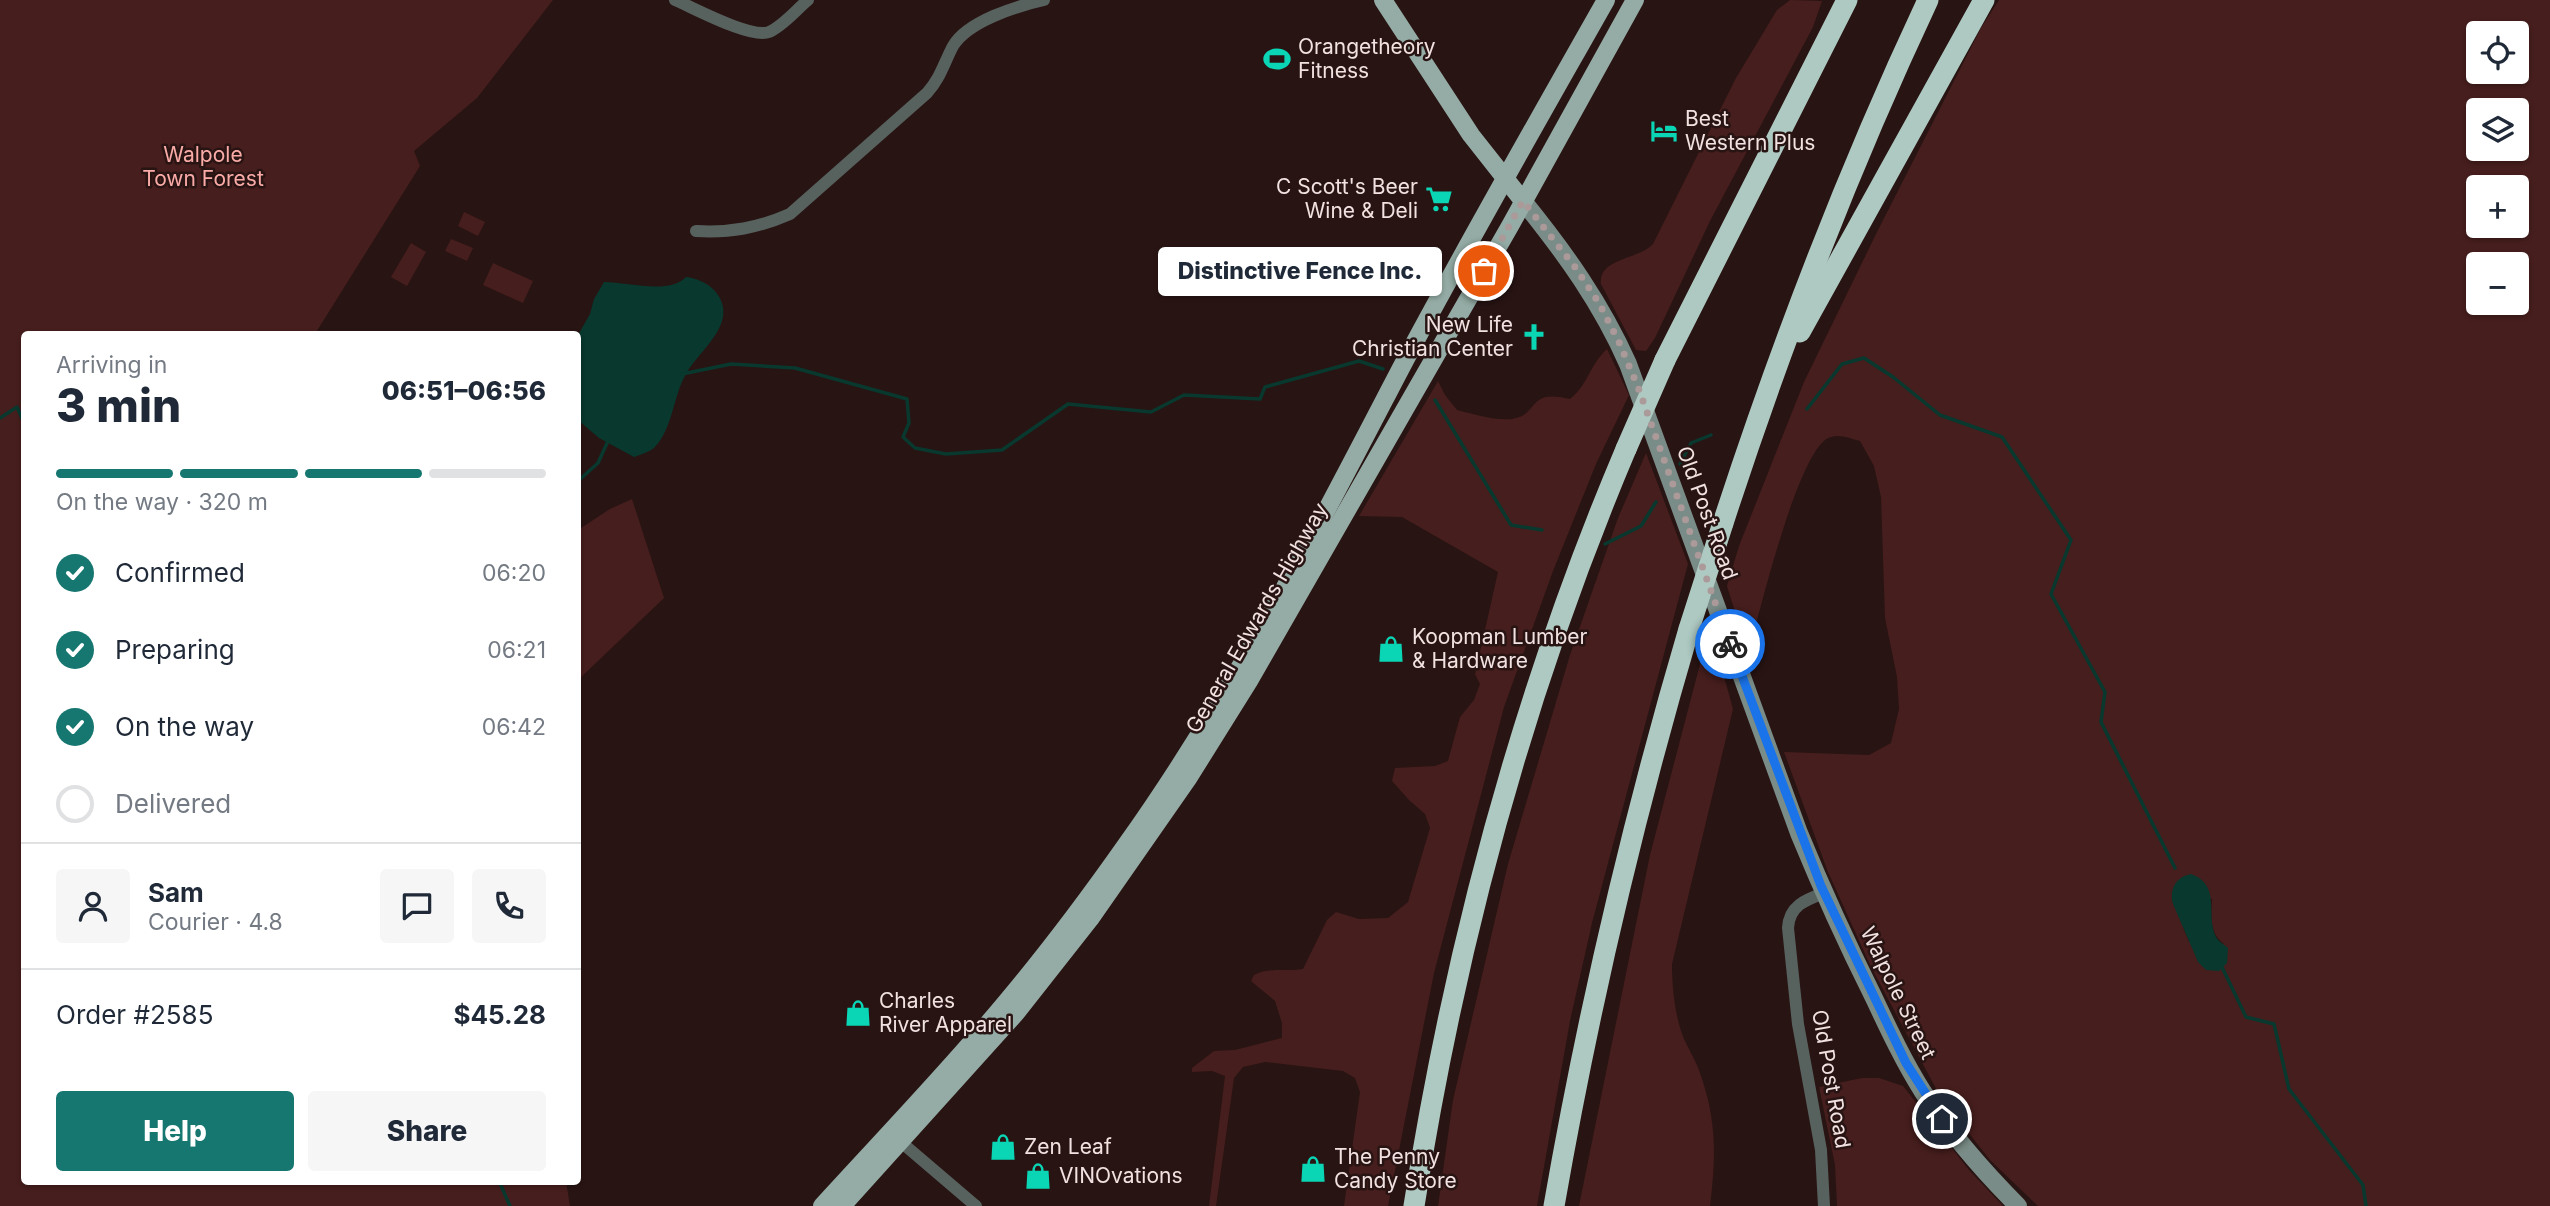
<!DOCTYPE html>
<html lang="en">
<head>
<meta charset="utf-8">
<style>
  :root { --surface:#fff; --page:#f6f6f7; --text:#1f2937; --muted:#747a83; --line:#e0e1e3; --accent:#167670 }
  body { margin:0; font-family:Inter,sans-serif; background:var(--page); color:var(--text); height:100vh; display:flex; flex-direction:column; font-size:26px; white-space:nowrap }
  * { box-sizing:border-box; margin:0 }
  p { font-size:23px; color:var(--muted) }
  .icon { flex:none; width:38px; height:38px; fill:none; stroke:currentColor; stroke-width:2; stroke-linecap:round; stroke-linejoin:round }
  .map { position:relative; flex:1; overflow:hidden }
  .side { position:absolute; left:21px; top:331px; width:560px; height:854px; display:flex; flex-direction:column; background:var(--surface); border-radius:7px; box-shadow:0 2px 5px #0004 }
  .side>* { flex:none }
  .fabs { position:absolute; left:2466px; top:21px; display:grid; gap:14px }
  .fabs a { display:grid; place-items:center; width:63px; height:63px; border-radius:7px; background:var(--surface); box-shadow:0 2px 5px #0004; font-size:35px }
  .pin { position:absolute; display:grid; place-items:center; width:60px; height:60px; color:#fff; margin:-30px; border:4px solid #fff; border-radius:50%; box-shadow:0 2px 7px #0007 }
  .courier { position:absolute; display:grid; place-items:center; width:70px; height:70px; margin:-35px; border:5px solid #1a73e8; border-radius:50%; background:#fff; color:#222; box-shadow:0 2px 9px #0007 }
  .bubble { position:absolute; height:49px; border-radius:7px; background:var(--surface); box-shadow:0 2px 5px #0004; font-size:23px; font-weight:800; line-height:49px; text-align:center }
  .overview em { font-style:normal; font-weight:800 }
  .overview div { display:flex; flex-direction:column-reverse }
  .overview { display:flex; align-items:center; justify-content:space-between; height:119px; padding:0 35px }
  h1 { font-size:46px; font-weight:800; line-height:52px }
  .bar { display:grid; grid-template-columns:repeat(4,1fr); gap:10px 7px; align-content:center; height:84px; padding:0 35px }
  .bar i { height:9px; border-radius:5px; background:var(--line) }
  .bar .current { background:var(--accent) }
  .bar p { grid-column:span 4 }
  .line { display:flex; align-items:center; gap:18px; padding:0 35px; border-top:2px solid var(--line) }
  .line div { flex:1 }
  .round { display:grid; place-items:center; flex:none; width:74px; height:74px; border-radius:7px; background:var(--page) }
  ol { padding:0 35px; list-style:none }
  li { display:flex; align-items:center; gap:21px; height:77px }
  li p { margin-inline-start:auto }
  li .icon { padding:7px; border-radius:50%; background:var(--accent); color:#fff; stroke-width:4 }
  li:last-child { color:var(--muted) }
  li i { width:38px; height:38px; border:4px solid var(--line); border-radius:50% }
  .button { display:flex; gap:14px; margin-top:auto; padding:14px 35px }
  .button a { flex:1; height:80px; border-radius:7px; background:var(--accent); color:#fff; font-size:28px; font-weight:800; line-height:80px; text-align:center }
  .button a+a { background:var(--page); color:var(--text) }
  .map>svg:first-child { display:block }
  .green { fill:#461e1d; fill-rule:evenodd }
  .water { fill:#08382e }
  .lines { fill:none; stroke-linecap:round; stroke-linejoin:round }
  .stream { stroke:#08382e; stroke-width:3.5 }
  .minor { stroke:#57625f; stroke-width:12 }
  .secondary { stroke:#7a8c87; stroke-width:18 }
  .primary { stroke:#94aca5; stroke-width:18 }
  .motorway { stroke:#adc9c1; stroke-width:21 }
  .motorway-bridge { stroke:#adc9c1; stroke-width:21 }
  .done { stroke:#ab9a99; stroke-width:7; stroke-dasharray:0 12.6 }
  .route { stroke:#1a73e8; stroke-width:9 }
  .labels { text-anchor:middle; stroke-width:5; stroke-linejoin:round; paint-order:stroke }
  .poi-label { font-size:21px; fill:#f1e2e1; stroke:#281413; text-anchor:start }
  .park-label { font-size:21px; fill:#fbaba7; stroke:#281413 }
  .street-label { font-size:21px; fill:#f1e2e1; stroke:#281413 }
</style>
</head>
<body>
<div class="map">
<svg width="2550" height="1206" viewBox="0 0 2550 1206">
  <rect width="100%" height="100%" fill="#281413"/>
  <g class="green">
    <path d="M0,0H553L477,98L414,151L420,166L315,334H24V1181H566L570,1206H0Z"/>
    <path d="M1790,0L1822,1L1813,27L1710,221L1655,338L1646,351L1636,350L1601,284C1598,258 1638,260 1653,244L1736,78L1777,10Z"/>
    <path d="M1999,0H2550V1206H2038L1990,1160L1941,1098L1871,967L1828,872L1784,752L1869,755L1891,743L1899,709L1897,677L1885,618L1881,497L1874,466L1860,441C1849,438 1839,433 1828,438C1797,454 1759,615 1748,654L1727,586L1739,546L1804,382L1877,232L1981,28ZM2478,33H2516V72H2478ZM2478,110H2516V149H2478ZM2478,187H2516V226H2478ZM2478,264H2516V303H2478ZM2172,899H2212C2211,914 2209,934 2224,944L2189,942Z"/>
    <path d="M464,212L485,222L478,236L458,226Z"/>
    <path d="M451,239L473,248L467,261L445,251Z"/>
    <path d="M411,243L426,252L407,286L391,277Z"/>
    <path d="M493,263L533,281L523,303L483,285Z"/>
    <path d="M1607,349L1629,395L1596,464L1553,571L1504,707L1434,973L1388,1206H1344L1360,1092L1355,1078L1343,1071L1265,1062L1243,1067L1234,1078L1216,1206H1209L1225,1076L1212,1071L1192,1072V1068L1214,1051L1235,1050L1282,1038V1023L1275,1001L1251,981L1254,975C1269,967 1286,972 1303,969L1327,920L1336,912L1359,919L1388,918L1408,902L1430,828L1425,814L1409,800L1392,781L1395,768L1435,766L1448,761L1460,717L1474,700L1480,684L1475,674L1498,572L1402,517L1359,516L1438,381L1445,395L1457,410C1474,414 1495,421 1512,419C1540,415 1526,388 1570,399C1588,385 1590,364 1607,349Z"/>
    <path d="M1646,453L1688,564L1592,923L1570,1021L1537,1206H1438L1453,1100L1508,864L1570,655L1618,518Z"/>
    <path d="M632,499L664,598L578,680V539L581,528L610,509Z"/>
    <path d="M1710,626L1733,709L1672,964C1672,988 1675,1017 1684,1039C1689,1050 1696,1061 1700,1073C1717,1121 1716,1157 1710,1206H1579L1650,855Z"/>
    <path d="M1862,1078H1879L1903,1086L1969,1170L2003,1206H1837L1835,1165L1819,1087Z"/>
  </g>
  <g class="water">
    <path d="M686,277C696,278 708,283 715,291C741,322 700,349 686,374C673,396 673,429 654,448C649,452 640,455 634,457L599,438L578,420V335L590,314L594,299L604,282C628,282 669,295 686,277Z"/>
    <path d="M2191,874C2222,885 2205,915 2216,937C2219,942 2225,945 2228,948L2227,963L2219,971L2206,970L2198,962L2173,904C2169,889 2176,877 2191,874Z"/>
  </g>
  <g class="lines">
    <g class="stream">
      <path d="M682,374L731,364L795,368L907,399L909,423L903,437L915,448L946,454L1002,450L1068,404L1151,412L1184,395L1260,399L1265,387L1359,361L1383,369"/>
      <path d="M1435,400L1511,525L1542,530"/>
      <path d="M1807,409L1842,364L1864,358L1893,377L1940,415L2002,437L2071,540L2051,594L2105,692L2101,722L2175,868"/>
      <path d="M0,418L17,407L24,423"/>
      <path d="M1680,464L1691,443L1711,435"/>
      <path d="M578,481L598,463L608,441"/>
      <path d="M1605,544L1641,526L1656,502"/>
      <path d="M2221,965L2246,1017L2274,1024L2289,1089L2363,1185L2366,1206"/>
      <path d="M499,1181L510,1206"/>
    </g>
    <g class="minor">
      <path d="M675,0C694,8 751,39 769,32C783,26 796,10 808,0"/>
      <path d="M696,231C730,233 758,228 790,214L927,93C940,79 944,63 953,46C968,21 1017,6 1044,0"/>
      <path d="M1824,893C1805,900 1789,906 1788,928L1798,1024L1821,1150L1824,1206"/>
      <path d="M901,1142L976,1206"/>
    </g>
    <path class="secondary" d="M1523,201C1565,253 1601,303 1628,364L1799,833C1822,889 1847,944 1874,998C1889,1030 1904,1062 1923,1092C1951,1134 1983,1171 2018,1206"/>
    <g class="primary">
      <path d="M1383,0L1471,135L1523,201"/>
      <path d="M822,1206C884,1138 948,1072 1007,1001C1049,951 1088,899 1126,845C1233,695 1316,531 1401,368C1467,244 1537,122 1606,0"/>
      <path d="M842,1206L1016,1013L1090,919L1189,777L1249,681L1510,226L1635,0"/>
    </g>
    <g class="motorway">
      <path d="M1800,332L1984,0"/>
      <path d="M1665,360L1847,0"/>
      <path d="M1723,523C1781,345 1848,170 1928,0"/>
      <path d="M1414,1206C1455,945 1523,692 1626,449"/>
      <path d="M1554,1206C1588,1011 1633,819 1689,629"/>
    </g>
    <g class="motorway-bridge">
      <path d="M1626,449L1665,360"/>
      <path d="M1689,629L1723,523"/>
    </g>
  </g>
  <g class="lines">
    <path class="done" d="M1484,271L1523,201L1575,267L1599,303L1619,342L1638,387L1730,644"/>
    <path class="route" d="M1730,644L1821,886L1906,1063L1942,1119"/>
  </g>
  <defs>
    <symbol id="stadium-bare" viewBox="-9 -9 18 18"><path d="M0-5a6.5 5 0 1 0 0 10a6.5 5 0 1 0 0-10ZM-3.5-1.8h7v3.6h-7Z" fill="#0ad5b5" stroke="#281413" stroke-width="2.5" paint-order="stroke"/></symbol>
    <symbol id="hotel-bare" viewBox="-9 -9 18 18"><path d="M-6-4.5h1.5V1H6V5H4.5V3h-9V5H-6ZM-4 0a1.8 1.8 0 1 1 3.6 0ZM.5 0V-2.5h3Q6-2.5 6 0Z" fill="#0ad5b5" stroke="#281413" stroke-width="2.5" paint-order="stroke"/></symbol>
    <symbol id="supermarket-bare" viewBox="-9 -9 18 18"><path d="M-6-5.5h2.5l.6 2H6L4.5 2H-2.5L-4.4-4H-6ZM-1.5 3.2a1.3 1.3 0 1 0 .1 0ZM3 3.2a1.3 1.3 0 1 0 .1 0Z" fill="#0ad5b5" stroke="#281413" stroke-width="2.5" paint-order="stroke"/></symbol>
    <symbol id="church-bare" viewBox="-9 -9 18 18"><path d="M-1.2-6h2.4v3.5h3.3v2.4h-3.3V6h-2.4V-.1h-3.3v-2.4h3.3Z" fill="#0ad5b5" stroke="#281413" stroke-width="2.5" paint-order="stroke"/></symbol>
    <symbol id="shop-bare" viewBox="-9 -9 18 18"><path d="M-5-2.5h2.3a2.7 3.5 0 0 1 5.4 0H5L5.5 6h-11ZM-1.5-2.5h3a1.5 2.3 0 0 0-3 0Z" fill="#0ad5b5" stroke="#281413" stroke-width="2.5" paint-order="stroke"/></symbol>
  </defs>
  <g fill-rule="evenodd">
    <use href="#stadium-bare" x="1258" y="40" width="38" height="38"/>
    <use href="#hotel-bare" x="1645" y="112" width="38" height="38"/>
    <use href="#supermarket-bare" x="1420" y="180" width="38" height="38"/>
    <use href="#church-bare" x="1515" y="318" width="38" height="38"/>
    <use href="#shop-bare" x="1372" y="630" width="38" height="38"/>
    <use href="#shop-bare" x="839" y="994" width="38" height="38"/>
    <use href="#shop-bare" x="984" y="1128" width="38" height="38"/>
    <use href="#shop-bare" x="1294" y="1150" width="38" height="38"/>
    <use href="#shop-bare" x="1019" y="1157" width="38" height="38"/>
  </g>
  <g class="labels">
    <g class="poi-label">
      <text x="1298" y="54">Orangetheory<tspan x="1298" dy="24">Fitness</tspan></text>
      <text x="1685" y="126">Best<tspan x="1685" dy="24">Western Plus</tspan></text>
      <text x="1418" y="194" text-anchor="end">C Scott's Beer<tspan x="1418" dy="24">Wine &amp; Deli</tspan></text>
      <text x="1513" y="332" text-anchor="end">New Life<tspan x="1513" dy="24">Christian Center</tspan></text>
      <text x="1412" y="644">Koopman Lumber<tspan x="1412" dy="24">&amp; Hardware</tspan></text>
      <text x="879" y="1008">Charles<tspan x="879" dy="24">River Apparel</tspan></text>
      <text x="1024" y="1154">Zen Leaf</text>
      <text x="1334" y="1164">The Penny<tspan x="1334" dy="24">Candy Store</tspan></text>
      <text x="1059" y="1183">VINOvations</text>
    </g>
    <g class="park-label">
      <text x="203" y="162">Walpole<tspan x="203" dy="24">Town Forest</tspan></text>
    </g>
    <g class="street-label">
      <text transform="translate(1707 513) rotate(70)" y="7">Old Post Road</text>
      <text transform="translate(1257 618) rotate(-60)" y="7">General Edwards Highway</text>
      <text transform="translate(1898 993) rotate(64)" y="7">Walpole Street</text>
      <text transform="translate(1831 1079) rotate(80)" y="7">Old Post Road</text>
    </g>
  </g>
</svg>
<div class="fabs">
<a><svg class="icon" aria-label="locate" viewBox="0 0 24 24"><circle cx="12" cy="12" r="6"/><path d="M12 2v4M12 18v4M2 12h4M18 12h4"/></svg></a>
<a><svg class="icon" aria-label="layers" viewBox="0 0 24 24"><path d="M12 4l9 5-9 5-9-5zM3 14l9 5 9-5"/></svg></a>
<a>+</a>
<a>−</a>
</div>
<div class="pin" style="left:1484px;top:271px;background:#ea580c"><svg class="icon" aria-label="bag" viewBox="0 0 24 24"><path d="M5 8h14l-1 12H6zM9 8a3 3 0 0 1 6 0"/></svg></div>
<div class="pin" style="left:1942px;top:1119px;background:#1f2937"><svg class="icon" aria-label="home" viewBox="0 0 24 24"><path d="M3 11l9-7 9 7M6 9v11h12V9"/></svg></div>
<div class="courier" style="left:1730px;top:644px"><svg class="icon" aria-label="bike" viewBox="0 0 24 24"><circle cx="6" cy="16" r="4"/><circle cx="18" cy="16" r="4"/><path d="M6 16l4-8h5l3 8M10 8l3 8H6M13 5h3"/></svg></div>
<div class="bubble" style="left:1158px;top:247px;width:284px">Distinctive Fence Inc.</div>
<section class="side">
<div class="overview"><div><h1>3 min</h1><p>Arriving in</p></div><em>06:51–06:56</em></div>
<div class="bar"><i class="current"></i><i class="current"></i><i class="current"></i><i></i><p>On the way · 320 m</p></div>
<ol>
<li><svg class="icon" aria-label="check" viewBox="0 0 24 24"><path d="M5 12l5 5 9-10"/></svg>Confirmed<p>06:20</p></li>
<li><svg class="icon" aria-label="check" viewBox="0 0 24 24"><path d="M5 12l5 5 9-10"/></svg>Preparing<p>06:21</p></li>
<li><svg class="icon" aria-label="check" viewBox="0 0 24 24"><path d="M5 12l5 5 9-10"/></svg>On the way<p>06:42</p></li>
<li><i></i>Delivered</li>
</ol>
<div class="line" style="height:126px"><a class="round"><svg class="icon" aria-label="person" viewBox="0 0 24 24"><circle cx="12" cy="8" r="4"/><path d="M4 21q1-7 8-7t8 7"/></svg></a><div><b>Sam</b><p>Courier · 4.8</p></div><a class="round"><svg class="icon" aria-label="chat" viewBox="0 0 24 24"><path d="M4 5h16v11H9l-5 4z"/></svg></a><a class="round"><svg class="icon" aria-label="phone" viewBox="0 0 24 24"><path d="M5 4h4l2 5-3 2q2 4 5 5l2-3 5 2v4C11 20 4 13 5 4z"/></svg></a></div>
<div class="line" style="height:91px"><div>Order #2585</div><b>$45.28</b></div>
<div class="button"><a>Help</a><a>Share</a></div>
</section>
</div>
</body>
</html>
